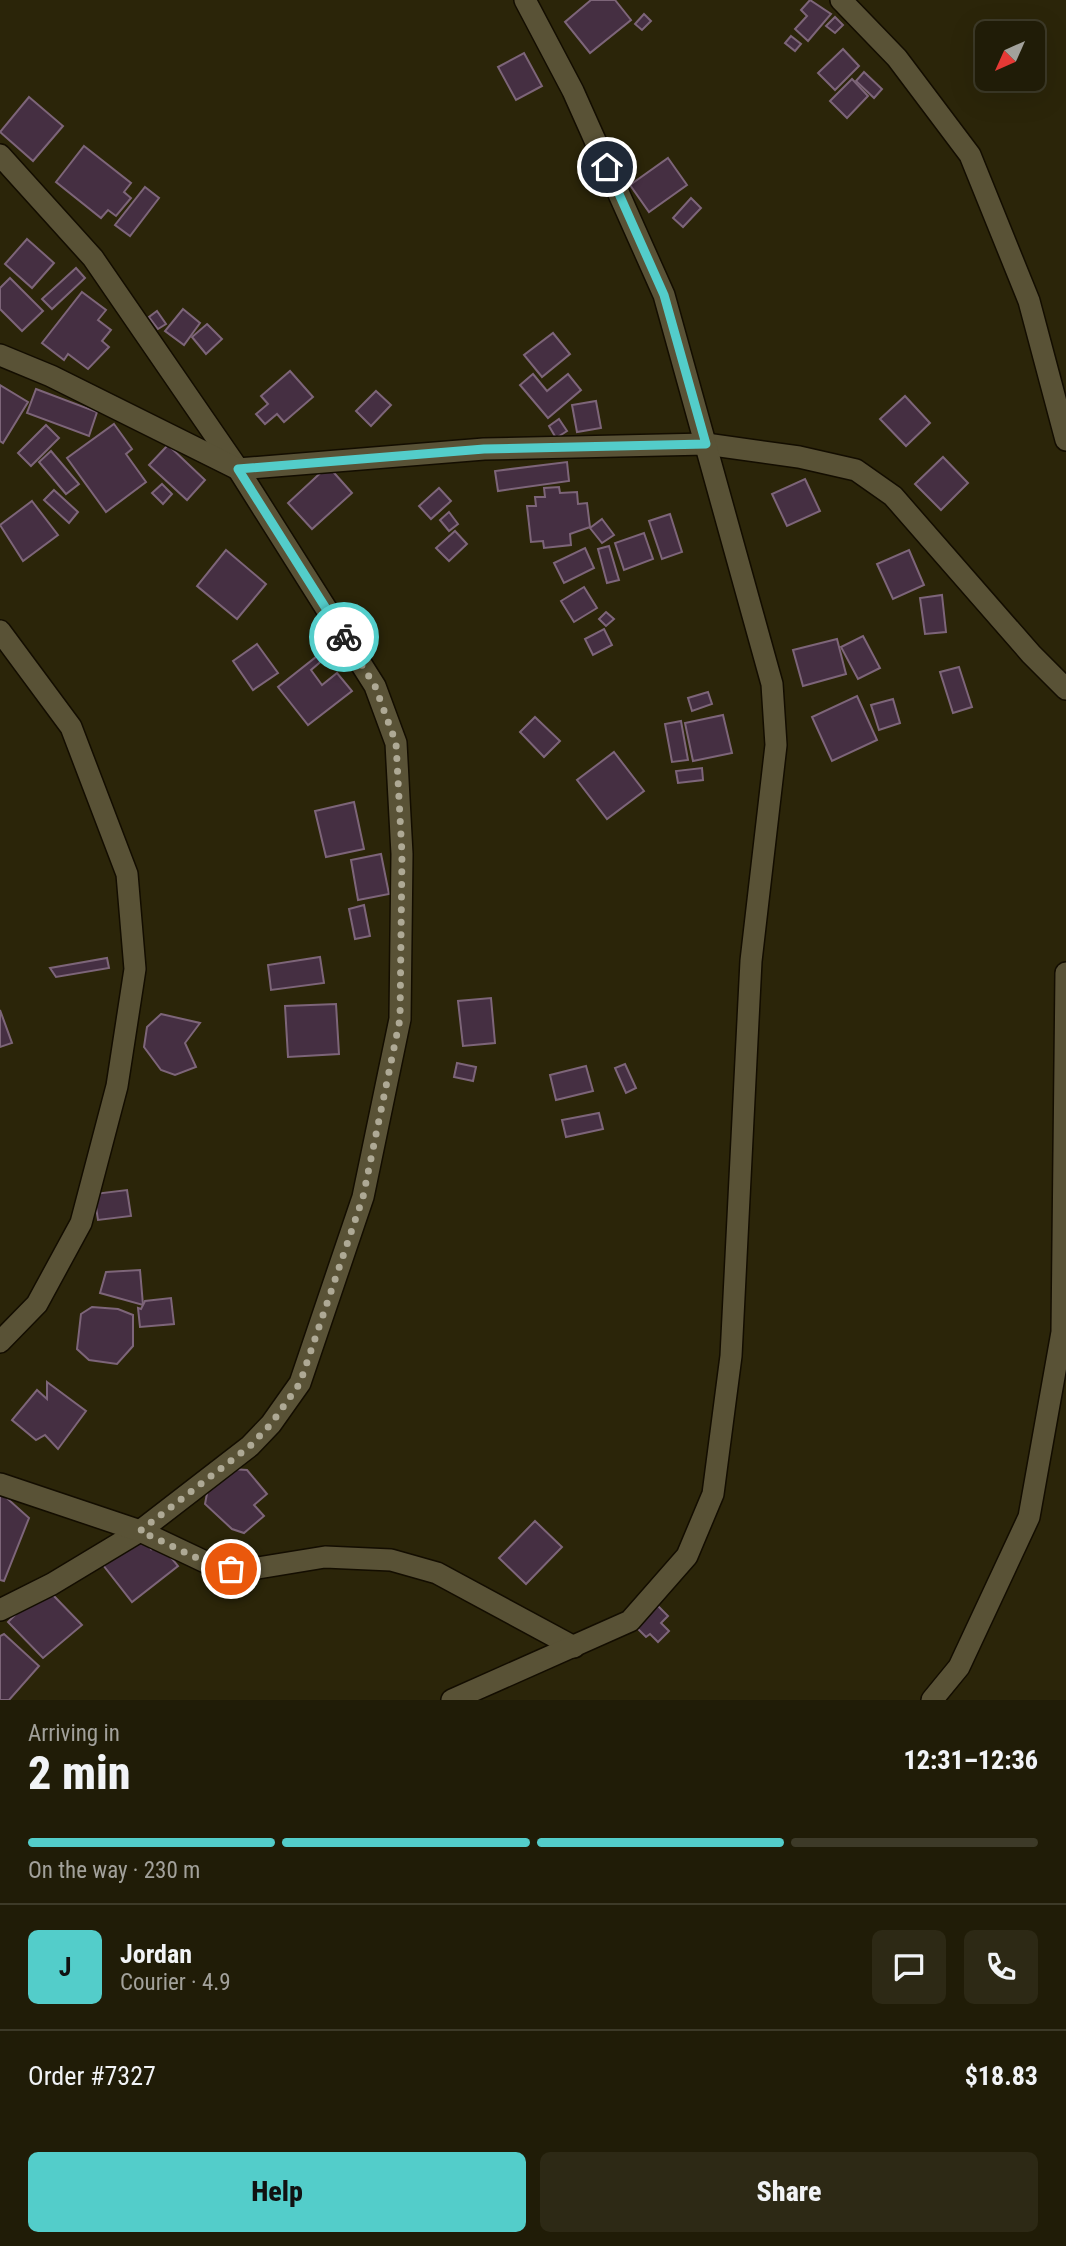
<!DOCTYPE html>
<html lang="en">
<head>
<meta charset="utf-8">
<style>
  :root { --surface:#201c07; --page:#2d2915; --text:#f1f3f6; --muted:#a2a19b; --line:#3d3a28; --accent:#53cdca }
  body { margin:0; font-family:"Roboto Condensed",sans-serif; background:var(--page); color:var(--text); height:100vh; display:flex; flex-direction:column; font-size:26px; white-space:nowrap }
  * { box-sizing:border-box; margin:0 }
  p { font-size:23px; color:var(--muted) }
  .icon { flex:none; width:38px; height:38px; fill:none; stroke:currentColor; stroke-width:2; stroke-linecap:round; stroke-linejoin:round }
  .map { position:relative; height:1700px; overflow:hidden }
  .details { display:flex; flex-direction:column; background:var(--surface); flex:1 }
  .details>* { flex:none }
  .needle { width:46px; rotate:225deg }
  .controls { position:absolute; left:975px; top:21px; display:grid; gap:14px }
  .controls a { display:grid; place-items:center; width:70px; height:70px; border-radius:10px; background:var(--surface); box-shadow:0 7px 28px #0002,0 0 0 2px var(--line); font-size:35px }
  .pin { position:absolute; display:grid; place-items:center; width:60px; height:60px; color:#fff; margin:-30px; border:4px solid #fff; border-radius:50%; box-shadow:0 2px 7px #0007 }
  .courier { position:absolute; display:grid; place-items:center; width:70px; height:70px; margin:-35px; border:5px solid #53cdca; border-radius:50%; background:#fff; color:#222; box-shadow:0 2px 9px #0007 }
  .overview em { font-style:normal; font-weight:800 }
  .overview div { display:flex; flex-direction:column-reverse }
  .overview { display:flex; align-items:center; justify-content:space-between; height:119px; padding:0 28px }
  h1 { font-size:46px; font-weight:800; line-height:52px }
  .bar { display:grid; grid-template-columns:repeat(4,1fr); gap:10px 7px; align-content:center; height:84px; padding:0 28px }
  .bar i { height:9px; border-radius:5px; background:var(--line) }
  .bar .selected { background:var(--accent) }
  .bar p { grid-column:span 4 }
  .line { display:flex; align-items:center; gap:18px; padding:0 28px; border-top:2px solid var(--line) }
  .line div { flex:1 }
  .round { display:grid; place-items:center; flex:none; width:74px; height:74px; border-radius:10px; background:var(--page) }
  .button { display:flex; gap:14px; margin-top:auto; padding:14px 28px }
  .button a { flex:1; height:80px; border-radius:10px; background:var(--accent); color:#111; font-size:28px; font-weight:800; line-height:80px; text-align:center }
  .button a+a { background:var(--page); color:var(--text) }
  .map>svg:first-child { display:block }
  .building { fill:#452f42; stroke:#7d6579; stroke-width:2 }
  .lines { fill:none; stroke-linecap:round; stroke-linejoin:round }
  .minor-casing { stroke:#130d00; stroke-width:24 }
  .minor { stroke:#595236; stroke-width:21 }
  .done { stroke:#aea995; stroke-width:7; stroke-dasharray:0 12.6 }
  .route { stroke:#53cdca; stroke-width:9 }
</style>
</head>
<body>
<div class="map">
<svg width="1066" height="1700" viewBox="0 0 1066 1700">
  <rect width="100%" height="100%" fill="#2b2509"/>
  <g class="building">
    <path d="M591,0H615L631,20L590,53L565,22Z"/>
    <path d="M810,0L831,14L808,41L795,29L807,16L801,10Z"/>
    <path d="M644,14L651,21L642,30L635,24Z"/>
    <path d="M835,17L843,25L835,33L826,26Z"/>
    <path d="M791,36L801,44L795,51L785,43Z"/>
    <path d="M843,49L859,66L835,90L818,73Z"/>
    <path d="M524,53L542,86L516,100L498,67Z"/>
    <path d="M864,72L882,89L874,98L856,81Z"/>
    <path d="M852,79L868,96L847,118L830,101Z"/>
    <path d="M29,97L63,126L33,161L0,132Z"/>
    <path d="M84,146L131,183L124,192L131,198L116,216L108,210L101,218L56,182Z"/>
    <path d="M668,158L687,185L649,212L630,185Z"/>
    <path d="M145,187L159,198L130,236L115,225Z"/>
    <path d="M691,198L701,208L683,227L673,218Z"/>
    <path d="M27,239L54,263L32,288L5,264Z"/>
    <path d="M76,268L85,278L52,309L42,299Z"/>
    <path d="M10,278L43,311L22,331L0,309V288Z"/>
    <path d="M82,292L106,310L98,320L111,330L102,341L109,347L88,369L68,354L64,360L42,343Z"/>
    <path d="M183,309L200,323L184,345L165,331Z"/>
    <path d="M157,311L166,324L158,329L149,317Z"/>
    <path d="M207,324L222,339L206,354L192,337Z"/>
    <path d="M553,333L570,354L542,377L524,355Z"/>
    <path d="M290,371L313,397L284,422L277,414L265,424L256,414L268,404L261,396Z"/>
    <path d="M533,374L547,391L568,374L581,390L548,418L520,385Z"/>
    <path d="M0,385L28,402L3,443L0,441Z"/>
    <path d="M36,389L97,412L89,436L27,413Z"/>
    <path d="M376,391L391,405L371,426L356,411Z"/>
    <path d="M905,396L930,423L906,446L880,419Z"/>
    <path d="M596,401L601,428L577,432L572,405Z"/>
    <path d="M559,419L567,431L556,438L549,426Z"/>
    <path d="M114,424L132,449L126,454L146,482L106,512L67,458Z"/>
    <path d="M46,425L59,438L31,466L18,453Z"/>
    <path d="M168,445L205,480L187,500L149,465Z"/>
    <path d="M51,451L79,484L66,494L39,462Z"/>
    <path d="M943,457L968,483L941,510L915,484Z"/>
    <path d="M567,462L569,481L498,491L495,471Z"/>
    <path d="M328,466L352,493L312,529L288,503Z"/>
    <path d="M805,479L820,511L787,526L772,494Z"/>
    <path d="M162,484L172,494L163,504L152,493Z"/>
    <path d="M559,487L560,493L577,492L578,504L587,503L590,527L570,534L571,545L544,548L543,541L531,542L527,506H536L535,497H545L544,488Z"/>
    <path d="M439,488L451,501L431,519L419,506Z"/>
    <path d="M54,490L78,512L69,523L44,500Z"/>
    <path d="M32,501L58,535L23,561L0,525Z"/>
    <path d="M449,512L458,524L449,531L440,520Z"/>
    <path d="M670,514L682,552L662,559L649,521Z"/>
    <path d="M602,519L614,535L602,543L590,528Z"/>
    <path d="M455,531L467,544L449,561L436,548Z"/>
    <path d="M644,533L653,559L624,570L615,543Z"/>
    <path d="M609,546L619,580L607,583L598,549Z"/>
    <path d="M585,548L594,568L564,583L554,563Z"/>
    <path d="M226,550L266,584L237,619L197,586Z"/>
    <path d="M909,550L924,585L893,599L877,564Z"/>
    <path d="M584,587L597,608L574,622L561,601Z"/>
    <path d="M942,595L946,632L925,634L920,598Z"/>
    <path d="M606,612L614,619L606,626L599,619Z"/>
    <path d="M604,629L612,645L593,655L585,639Z"/>
    <path d="M863,636L880,668L858,679L841,647Z"/>
    <path d="M837,639L846,674L803,686L793,650Z"/>
    <path d="M257,644L278,673L253,690L233,661Z"/>
    <path d="M321,653L325,658L311,670L322,685L337,673L352,691L308,725L278,687Z"/>
    <path d="M959,667L972,707L953,713L940,672Z"/>
    <path d="M708,692L712,704L692,711L688,698Z"/>
    <path d="M857,696L877,740L832,761L812,717Z"/>
    <path d="M893,699L900,723L879,730L871,705Z"/>
    <path d="M723,715L732,753L693,761L685,723Z"/>
    <path d="M535,717L560,741L544,757L520,732Z"/>
    <path d="M681,721L688,760L672,762L665,724Z"/>
    <path d="M614,752L644,791L607,819L577,780Z"/>
    <path d="M702,768L703,780L678,783L676,771Z"/>
    <path d="M354,802L364,849L326,857L315,811Z"/>
    <path d="M381,854L389,894L358,900L351,860Z"/>
    <path d="M364,905L370,936L355,939L349,909Z"/>
    <path d="M320,957L324,983L271,990L268,965Z"/>
    <path d="M107,958L109,968L56,977L50,968Z"/>
    <path d="M491,998L495,1043L463,1046L458,1001Z"/>
    <path d="M336,1004L339,1054L288,1057L285,1006Z"/>
    <path d="M0,1010L12,1043L0,1047Z"/>
    <path d="M161,1014L200,1023L185,1043L196,1067L175,1075L161,1070L144,1047L147,1027Z"/>
    <path d="M457,1063L476,1067L473,1081L454,1077Z"/>
    <path d="M625,1064L636,1088L626,1093L615,1068Z"/>
    <path d="M586,1066L593,1091L556,1100L550,1075Z"/>
    <path d="M599,1113L603,1129L566,1137L562,1120Z"/>
    <path d="M127,1190L131,1216L98,1220L94,1194Z"/>
    <path d="M140,1270L143,1305L100,1293L106,1272Z"/>
    <path d="M171,1298L174,1324L140,1327L138,1308L141,1309L145,1301Z"/>
    <path d="M92,1307L118,1309L133,1315V1346L117,1364L89,1360L77,1349L81,1314Z"/>
    <path d="M47,1382L86,1411L58,1449L45,1435L36,1440L12,1420L37,1390L47,1399Z"/>
    <path d="M232,1469L247,1470L267,1494L254,1505L264,1516L244,1533L232,1529L205,1504L208,1488Z"/>
    <path d="M0,1492L29,1518L4,1581L0,1580Z"/>
    <path d="M535,1521L562,1547L526,1584L499,1558Z"/>
    <path d="M141,1535L151,1549L156,1539L178,1566L132,1602L103,1565Z"/>
    <path d="M51,1593L82,1625L43,1658L8,1622L27,1603Z"/>
    <path d="M657,1605L668,1616L661,1623L669,1631L658,1642L650,1634L646,1637L635,1626Z"/>
    <path d="M4,1634L39,1666L9,1700H0V1636Z"/>
  </g>
  <g class="lines">
    <defs>
      <g id="minor">
        <path d="M841,0L897,58L970,155L1029,301L1066,440"/>
        <path d="M0,155L93,258L238,469L375,686L396,743L402,854L400,1019L363,1197L300,1383L271,1424L250,1446L140,1531L52,1584L0,1610"/>
        <path d="M0,355L51,376L238,469L484,449L706,444L799,457L856,470L893,496L1031,654L1066,689"/>
        <path d="M0,631L71,727L127,874L135,969L117,1086L81,1223L37,1304L0,1342"/>
        <path d="M0,1484L140,1531L216,1567L245,1570L325,1557L391,1560L437,1573L574,1647"/>
        <path d="M452,1700L630,1621L687,1556L713,1494L731,1356L751,961L776,745L772,684L664,295L573,91L525,0"/>
        <path d="M932,1700L959,1667L1029,1517L1062,1332L1066,973"/>
      </g>
    </defs>
    <use href="#minor" class="minor-casing"/>
    <use href="#minor" class="minor"/>
  </g>
  <g class="lines">
    <path class="done" d="M231,1569L216,1567L140,1531L250,1446L271,1424L300,1383L363,1197L400,1019L402,854L396,743L375,686L344,637"/>
    <path class="route" d="M344,637L238,469L484,449L706,444L664,295L607,167"/>
  </g>
</svg>
<div class="controls">
<a><svg class="needle" viewBox="-14 -14 28 28"><path d="M0-13l5 13h-10z" fill="#e53935"/><path d="M0 13l5-13h-10z" fill="#a2a19b"/></svg></a>
</div>
<div class="pin" style="left:231px;top:1569px;background:#ea580c"><svg class="icon" aria-label="bag" viewBox="0 0 24 24"><path d="M5 8h14l-1 12H6zM9 8a3 3 0 0 1 6 0"/></svg></div>
<div class="pin" style="left:607px;top:167px;background:#1f2937"><svg class="icon" aria-label="home" viewBox="0 0 24 24"><path d="M3 11l9-7 9 7M6 9v11h12V9"/></svg></div>
<div class="courier" style="left:344px;top:637px"><svg class="icon" aria-label="bike" viewBox="0 0 24 24"><circle cx="6" cy="16" r="4"/><circle cx="18" cy="16" r="4"/><path d="M6 16l4-8h5l3 8M10 8l3 8H6M13 5h3"/></svg></div>
</div>
<section class="details">
<div class="overview"><div><h1>2 min</h1><p>Arriving in</p></div><em>12:31–12:36</em></div>
<div class="bar"><i class="selected"></i><i class="selected"></i><i class="selected"></i><i></i><p>On the way · 230 m</p></div>
<div class="line" style="height:126px"><b class="round" style="background:var(--accent);color:#111">J</b><div><b>Jordan</b><p>Courier · 4.9</p></div><a class="round"><svg class="icon" aria-label="chat" viewBox="0 0 24 24"><path d="M4 5h16v11H9l-5 4z"/></svg></a><a class="round"><svg class="icon" aria-label="phone" viewBox="0 0 24 24"><path d="M5 4h4l2 5-3 2q2 4 5 5l2-3 5 2v4C11 20 4 13 5 4z"/></svg></a></div>
<div class="line" style="height:91px"><div>Order #7327</div><b>$18.83</b></div>
<div class="button"><a>Help</a><a>Share</a></div>
</section>
</body>
</html>
